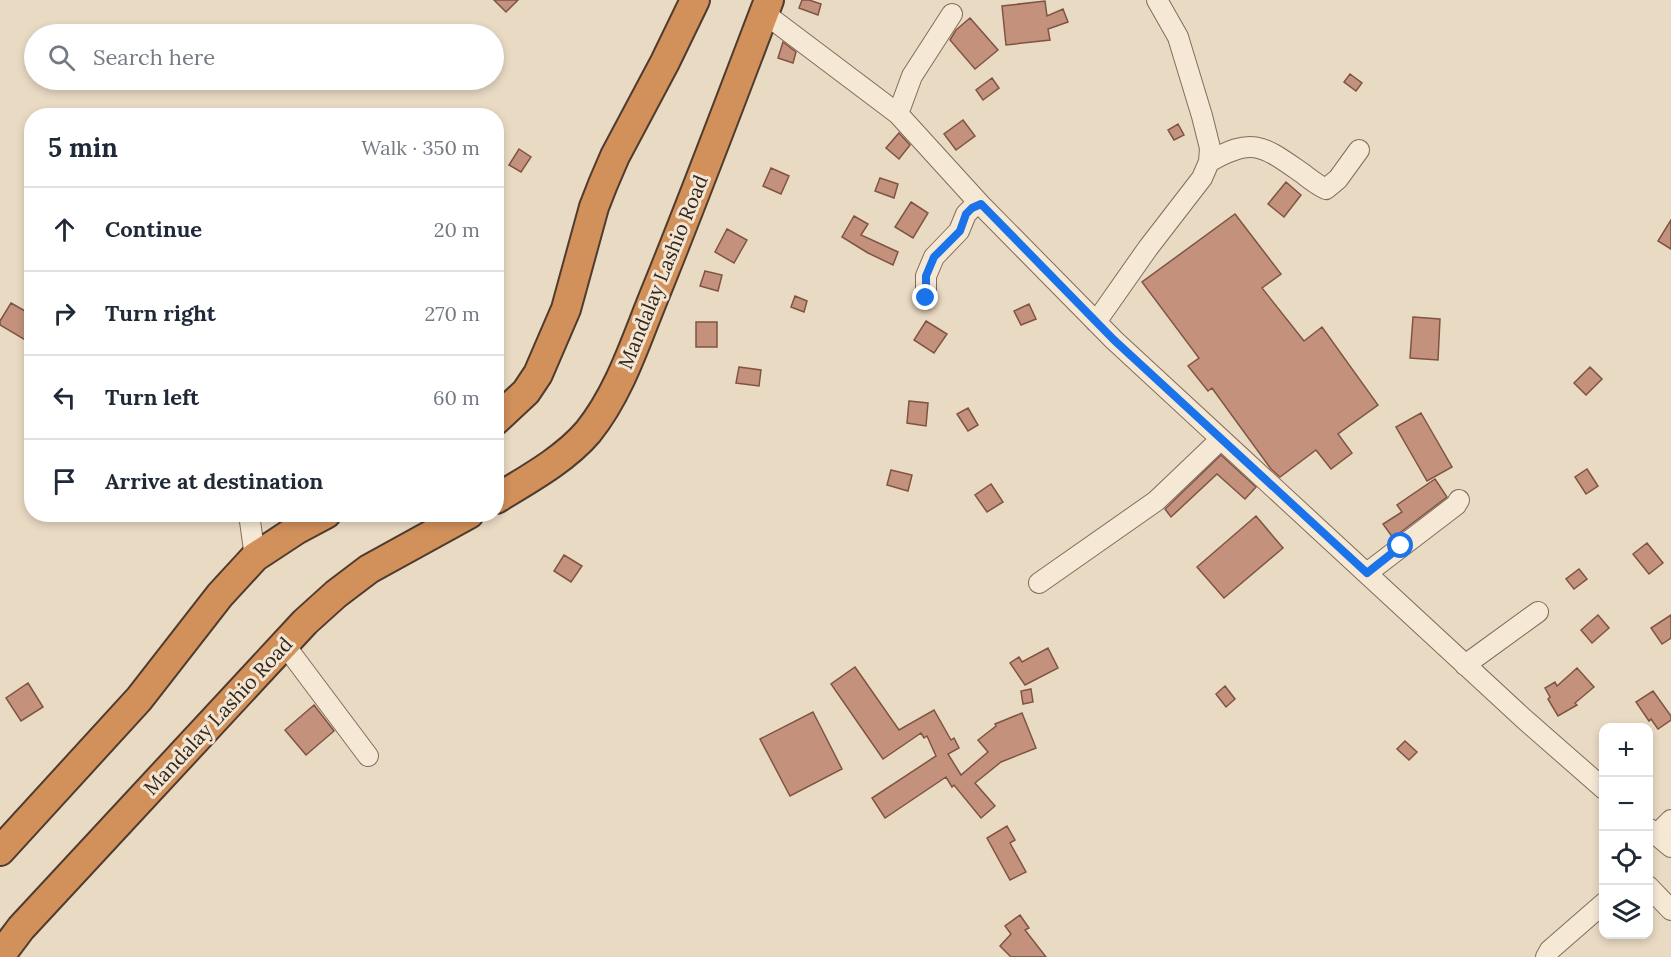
<!DOCTYPE html>
<meta charset="utf-8">
<style>
body{margin:0;font-family:Lora,serif;background:#f2f2f3;color:#1f2937}
.controls{position:absolute;right:18px;bottom:18px;display:grid;overflow:hidden;border-radius:12px;box-shadow:0 3px 9px #0003}
.controls button{width:54px;height:54px;display:grid;place-items:center;padding:0;border:0;border-bottom:2px solid #e0e1e3;background:#fff;color:#1f2937;font:30px sans-serif}
.stop{position:absolute;width:18px;height:18px;margin:-14px;border:4px solid #1a73e8;border-radius:50%;background:#fff}
.stop.end{background:#1a73e8;border-color:#fff;box-shadow:0 2px 6px #0008}
.list{margin:0;padding:0;list-style:none}
h2{display:flex;justify-content:space-between;align-items:center;height:78px;margin:0;padding:0 24px;font-size:26px}
h2 small{font-size:20px;font-weight:400;color:#747a83}
.list li{display:grid;grid-template-columns:39px 1fr auto;gap:18px;align-items:center;box-sizing:border-box;height:84px;padding:0 24px;border-top:2px solid #e0e1e3}
.list b{display:block;font-size:22px;white-space:nowrap}
.list em{font-size:20px;font-style:normal;color:#747a83}
.icon{flex:none;width:33px;height:33px;fill:none;stroke:currentColor;stroke-width:2;stroke-linecap:round;stroke-linejoin:round}
.map{position:relative;flex:none;width:1671px;height:957px;overflow:hidden}
.search{position:absolute;background:#fff;box-shadow:0 3px 9px #0003;left:24px;top:24px;width:480px;height:66px;display:flex;align-items:center;gap:15px;box-sizing:border-box;padding:0 21px;border-radius:33px;color:#747a83;font-size:22px}
.panel{position:absolute;background:#fff;box-shadow:0 3px 9px #0003;left:24px;top:108px;width:480px;height:414px;border-radius:24px}
.map>svg:first-child{display:block}
.building{fill:#c4927c;stroke:#7f5443;stroke-width:1.5}
.lines{fill:none;stroke-linecap:round;stroke-linejoin:round}
.minor-casing{stroke:#826c5b;stroke-width:22}
.highway-casing{stroke:#503b2f;stroke-width:32}
.minor{stroke:#f5e8d5;stroke-width:20}
.highway{stroke:#d2905b;stroke-width:28}
.route{stroke:#1a73e8;stroke-width:8}
.labels{text-anchor:middle;stroke-width:6;stroke-linejoin:round;paint-order:stroke}
.street-label{font-size:20px;fill:#33261e;stroke:#f2e5d2}
</style>
<div class="map">
<svg width="1671" height="957" viewBox="0 0 1671 957">
<rect width="100%" height="100%" fill="#e9dac3"/>
<path class="building" d="M 494,0 L 518,0 L 506,12 Z
M 802,0 L 809,0 L 821,4 L 818,15 L 799,8 Z
M 1045,1 L 1047,16 L 1063,9 L 1068,22 L 1048,29 L 1050,40 L 1006,45 L 1002,6 Z
M 970,18 L 998,50 L 975,69 L 950,40 L 956,30 Z
M 783,42 L 796,52 L 793,63 L 778,58 Z
M 1350,74 L 1362,83 L 1356,91 L 1344,82 Z
M 992,78 L 999,88 L 983,100 L 976,90 Z
M 963,120 L 975,136 L 956,150 L 944,134 Z
M 1178,124 L 1184,135 L 1174,140 L 1168,130 Z
M 899,133 L 910,145 L 899,159 L 886,148 Z
M 519,149 L 531,157 L 521,172 L 509,165 Z
M 771,168 L 789,176 L 781,194 L 763,186 Z
M 880,178 L 898,184 L 894,198 L 875,191 Z
M 1286,182 L 1301,195 L 1284,217 L 1268,204 Z
M 911,202 L 928,213 L 913,238 L 895,227 Z
M 1235,214 L 1281,274 L 1262,288 L 1304,341 L 1322,327 L 1378,405 L 1338,434 L 1352,453 L 1331,469 L 1316,450 L 1280,477 L 1271,469 L 1212,388 L 1208,391 L 1188,366 L 1199,358 L 1142,282 Z
M 854,216 L 868,224 L 861,235 L 898,252 L 893,265 L 868,253 L 842,237 Z
M 1671,220 L 1671,249 L 1658,241 Z
M 727,229 L 747,240 L 734,263 L 715,252 Z
M 705,271 L 722,275 L 718,291 L 700,286 Z
M 795,296 L 807,301 L 804,312 L 791,307 Z
M 11,303 L 32,315 L 32,344 L 0,325 L 0,321 Z
M 1029,304 L 1036,319 L 1021,325 L 1014,311 Z
M 1413,317 L 1440,319 L 1438,360 L 1410,358 Z
M 926,321 L 947,334 L 934,353 L 914,340 Z
M 696,322 L 717,322 L 717,347 L 696,347 Z
M 739,367 L 761,370 L 759,386 L 736,383 Z
M 1590,367 L 1602,379 L 1586,395 L 1574,383 Z
M 909,401 L 928,403 L 926,426 L 907,423 Z
M 968,408 L 978,425 L 968,431 L 957,414 Z
M 1421,413 L 1452,467 L 1427,481 L 1396,427 Z
M 1221,455 L 1256,487 L 1245,499 L 1217,474 L 1171,517 L 1165,509 Z
M 1587,469 L 1598,486 L 1586,494 L 1575,477 Z
M 891,470 L 912,475 L 908,491 L 887,485 Z
M 1435,479 L 1447,497 L 1393,538 L 1383,524 L 1402,512 L 1397,505 Z
M 991,484 L 1003,502 L 987,512 L 975,495 Z
M 1256,516 L 1283,548 L 1224,598 L 1197,567 Z
M 1647,543 L 1663,563 L 1649,574 L 1633,554 Z
M 564,555 L 582,566 L 571,582 L 554,571 Z
M 1579,569 L 1587,579 L 1574,589 L 1566,579 Z
M 1598,615 L 1609,628 L 1592,643 L 1581,630 Z
M 1671,615 L 1671,638 L 1662,644 L 1651,628 Z
M 1048,648 L 1058,668 L 1025,685 L 1010,663 L 1019,657 L 1022,662 Z
M 855,667 L 899,730 L 934,710 L 951,740 L 954,738 L 959,748 L 948,754 L 961,775 L 988,752 L 978,740 L 996,726 L 995,724 L 1022,713 L 1036,748 L 1001,762 L 975,783 L 995,806 L 981,818 L 954,785 L 952,787 L 946,777 L 885,818 L 872,798 L 936,756 L 927,736 L 924,738 L 921,733 L 883,759 L 831,684 Z
M 1577,668 L 1594,687 L 1575,703 L 1577,705 L 1558,716 L 1548,699 L 1550,697 L 1545,688 L 1555,682 L 1557,686 Z
M 28,683 L 43,707 L 21,721 L 6,698 Z
M 1225,686 L 1235,699 L 1226,707 L 1216,694 Z
M 1031,689 L 1033,702 L 1023,704 L 1021,691 Z
M 1653,691 L 1671,716 L 1671,720 L 1658,729 L 1651,719 L 1649,721 L 1636,702 Z
M 314,705 L 334,731 L 306,755 L 285,730 Z
M 813,712 L 842,769 L 790,796 L 760,739 Z
M 1405,741 L 1417,752 L 1409,760 L 1397,749 Z
M 1007,826 L 1015,840 L 1010,843 L 1026,872 L 1010,880 L 987,838 Z
M 1020,915 L 1029,928 L 1025,930 L 1046,957 L 1011,957 L 1000,946 L 1011,934 L 1005,926 Z"/>
<g class="lines">
<g class="minor-casing">
<path id="minor" d="M 764,13 L 898,114 L 980,204 L 1114,340 L 1523,718 L 1604,789
M 898,114 L 912,76 L 952,14
M 1209,162 C 1253,136 1263,146 1302,173 C 1310,179 1317,185 1326,189 L 1338,179 L 1359,150
M 926,299 L 926,276 L 934,257 L 959,231 L 966,214 L 972,208 L 980,204
M 1096,322 L 1148,248 L 1202,178 L 1209,162 L 1210,148 L 1202,116 L 1178,37 L 1157,0
M 249,514 L 255,557
M 1367,573 L 1456,505 L 1459,500
M 1039,583 L 1156,501 L 1221,439
M 284,644 L 368,756
M 1465,665 L 1538,612
M 1648,828 L 1671,847
M 1656,835 L 1671,820
M 1648,886 L 1671,910
M 1546,957 L 1550,950 L 1604,903"/>
</g>
<g class="highway-casing">
<path id="highway" d="M 496,420 L 526,392 L 538,374 L 566,309 L 594,207 L 603,184 L 615,156 L 665,62 L 695,0
M 496,499 C 527,480 564,460 588,432 C 621,391 637,337 657,289 C 696,193 732,97 769,0
M 0,851 L 139,699 L 220,595 L 255,557 L 296,530 L 326,514
M 0,956 L 21,928 L 305,622 L 336,594 L 369,569 L 469,514"/>
</g>
<use href="#minor" class="minor"/>
<use href="#highway" class="highway"/>
</g>
<g class="lines">
<path class="route" d="M 926,298 L 926,276 L 934,257 L 960,231 L 966,214 L 972,208 L 981,204 L 1114,340 L 1367,573 L 1401,546"/>
</g>
<g class="labels">
<g class="street-label">
<text transform="translate(663 272) rotate(-68)" y="7">Mandalay Lashio Road</text>
<text transform="translate(218 716) rotate(-47)" y="7">Mandalay Lashio Road</text>
</g>
</g>
</svg>
<div class="controls">
<button>+</button>
<button>−</button>
<button><svg class="icon" aria-label="locate" viewBox="0 0 24 24"><circle cx="12" cy="12" r="6"/><path d="M12 2v4M12 18v4M2 12h4M18 12h4"/></svg></button>
<button><svg class="icon" aria-label="layers" viewBox="0 0 24 24"><path d="M12 4l9 5-9 5-9-5zM3 14l9 5 9-5"/></svg></button>
</div>
<div class="stop" style="left:1401px;top:546px"></div>
<div class="stop end" style="left:926px;top:298px"></div>
<div class="search"><svg class="icon" aria-label="search" viewBox="0 0 24 24"><circle cx="10" cy="10" r="6"/><path d="M15 15l6 6"/></svg>Search here</div>
<section class="panel">
<h2>5 min<small>Walk · 350 m</small></h2>
<ul class="list">
<li><svg class="icon" aria-label="ahead" viewBox="0 0 24 24"><path d="M12 20V5M6 11l6-6 6 6"/></svg><div><b>Continue</b></div><em>20 m</em></li>
<li><svg class="icon" aria-label="right" viewBox="0 0 24 24"><path d="M7 20v-9h11M14 6l5 5-5 5"/></svg><div><b>Turn right</b></div><em>270 m</em></li>
<li><svg class="icon" aria-label="left" viewBox="0 0 24 24"><path d="M17 20v-9H6M10 6l-5 5 5 5"/></svg><div><b>Turn left</b></div><em>60 m</em></li>
<li><svg class="icon" aria-label="arrive" viewBox="0 0 24 24"><path d="M6 21V4h12l-3 4 3 4H6"/></svg><div><b>Arrive at destination</b></div></li>
</ul>
</section>
</div>
